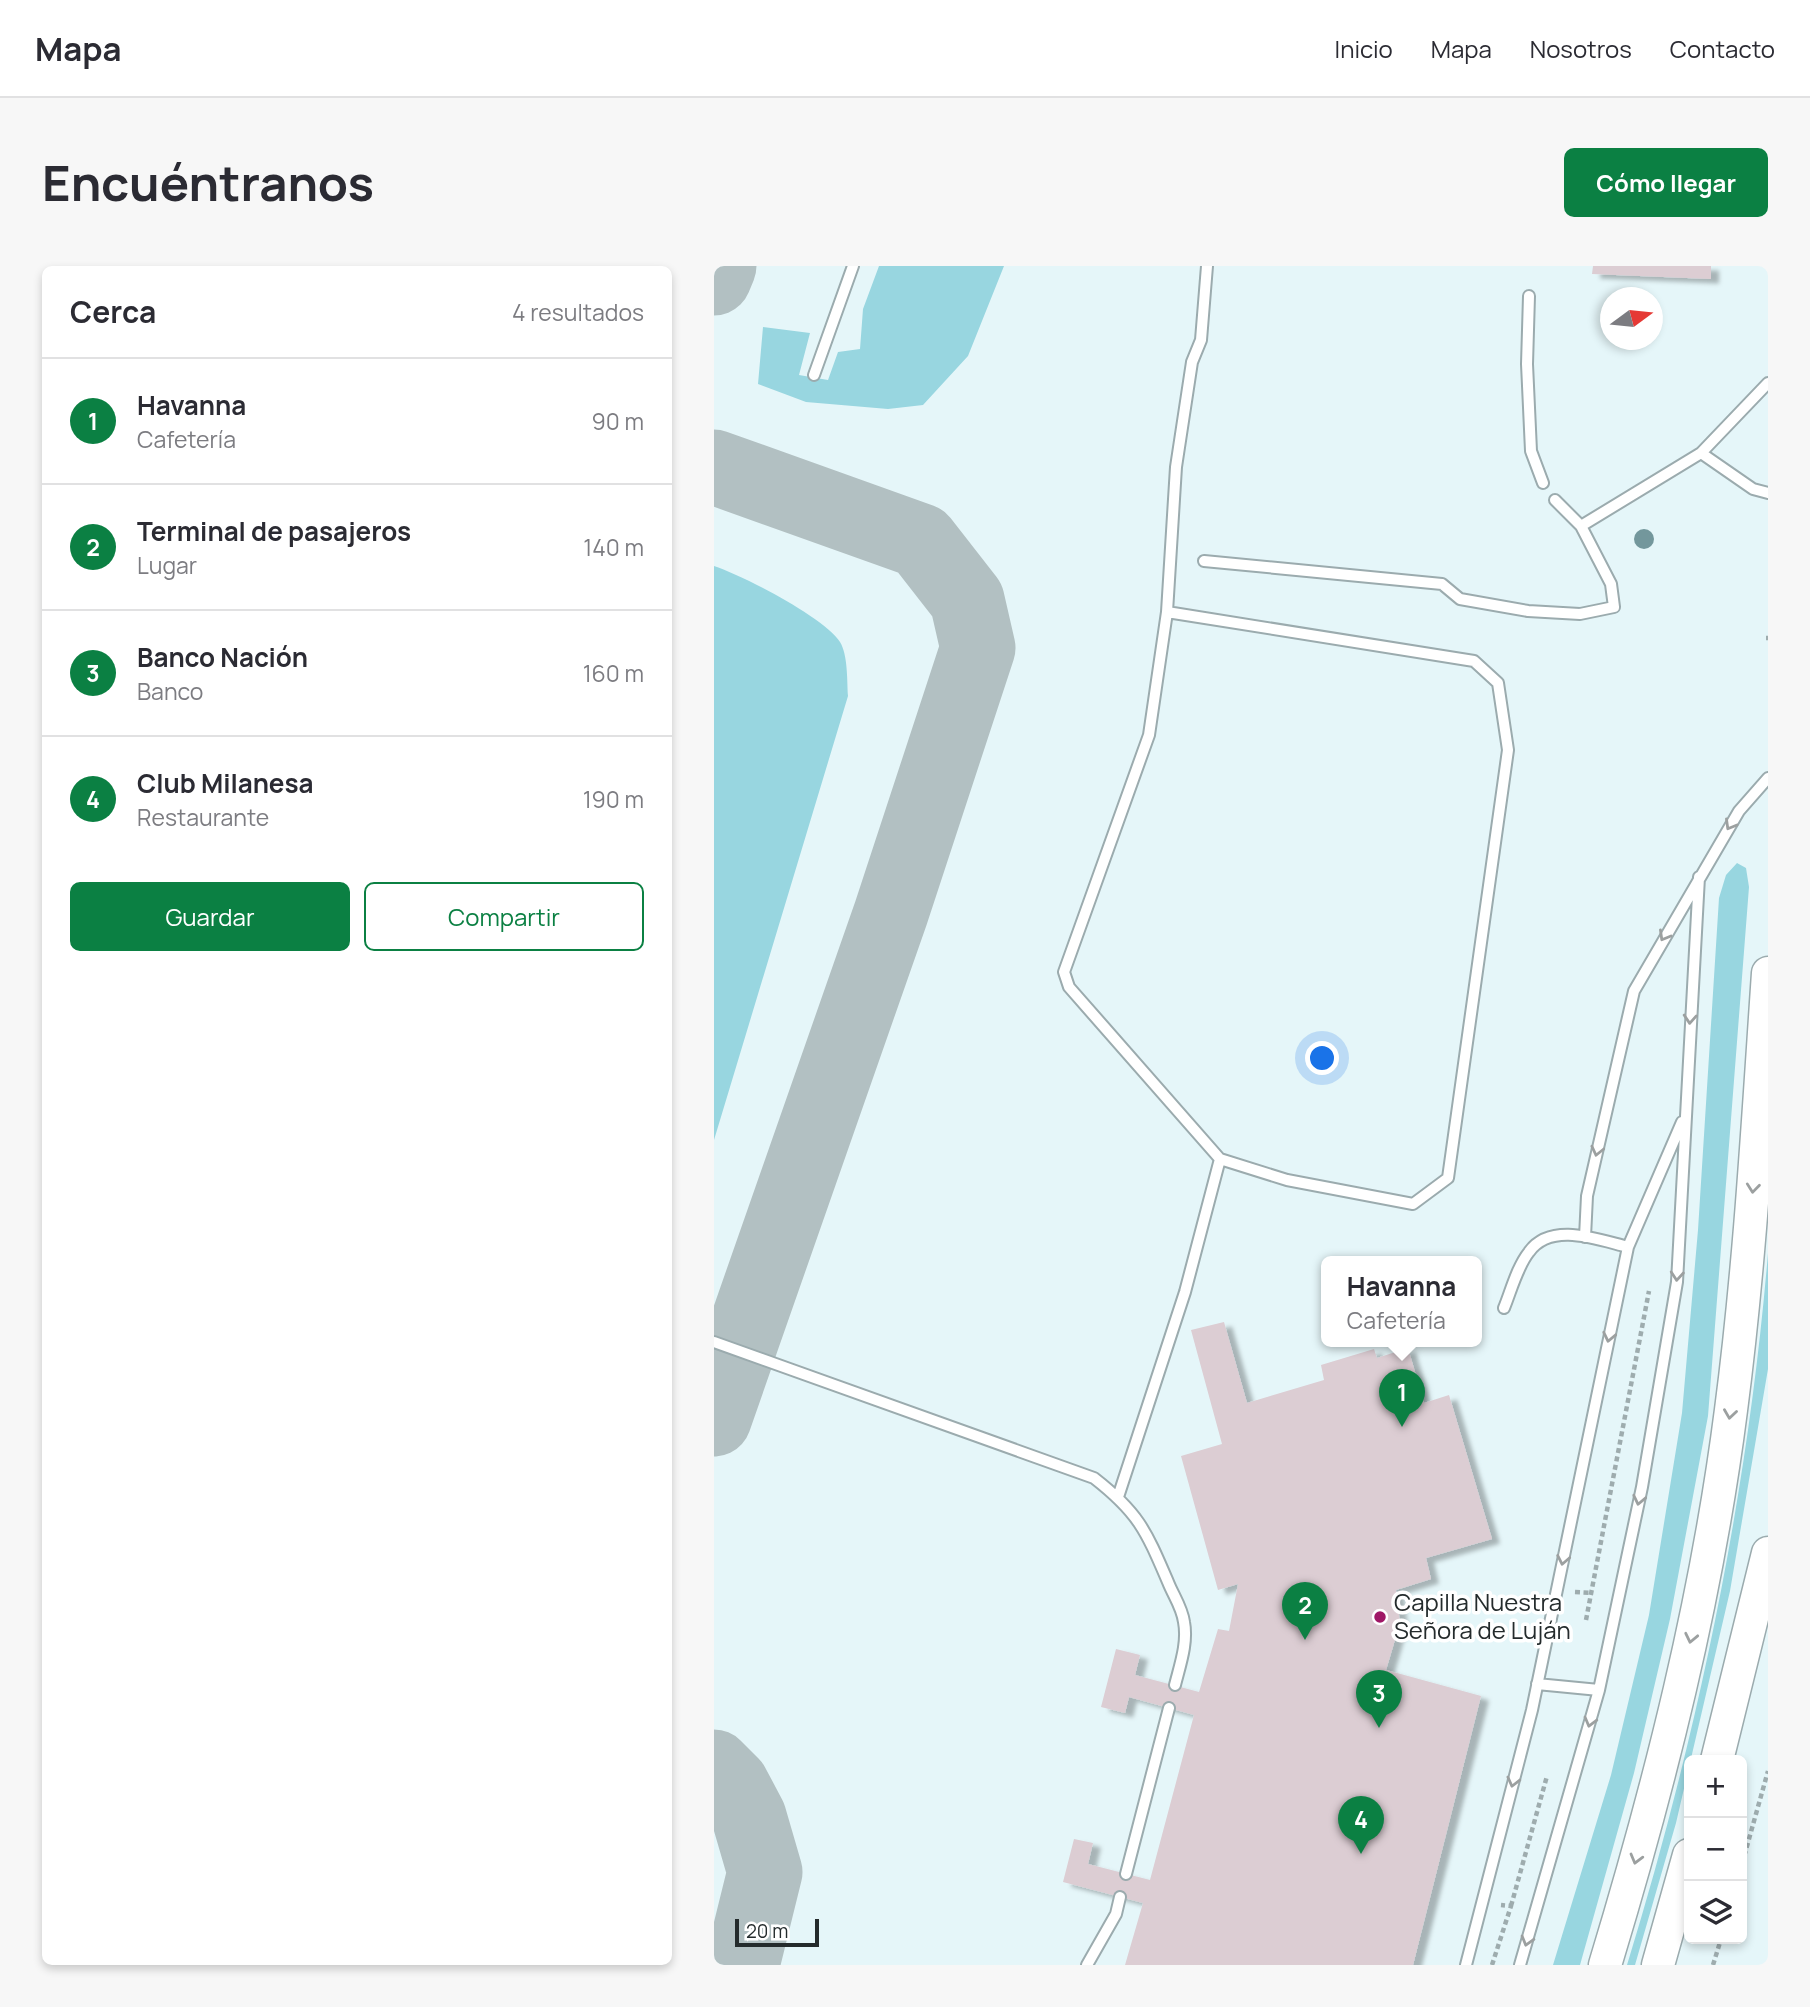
<!DOCTYPE html>
<html lang="es">
<meta charset="utf-8">
<style>
body{margin:0;font-family:Manrope,sans-serif;background:#f7f7f7;color:#2b2b33}
.controls{position:absolute;right:21px;bottom:21px;display:grid;overflow:hidden;border-radius:10px;box-shadow:0 4px 10px #0003}
.controls button{width:63px;height:63px;display:grid;place-items:center;padding:0;border:0;border-bottom:2px solid #e1e1e2;background:#fff;color:#2b2b33;font:35px sans-serif}
.compass{position:absolute;left:886px;top:21px;width:63px;height:63px;border-radius:50%;background:#fff;box-shadow:0 4px 10px #0003;rotate:75deg}
.scale{position:absolute;left:21px;bottom:18px;width:84px;box-sizing:border-box;padding-left:7px;border:4px solid #242b2c;border-top:0;font-size:19px;line-height:24px;white-space:nowrap;color:#242b2c;-webkit-text-stroke:5px #fff;paint-order:stroke}
.you{position:absolute;left:609px;top:793px;width:24px;height:24px;margin:-18px;border:5px solid #fff;border-radius:50%;background:#1a73e8;box-shadow:0 0 0 10px #1a73e833}
.badge{display:grid;place-items:center;width:46px;height:46px;border-radius:50%;background:#0b8043;color:#fff;font-size:23px;font-weight:700}
.pin{position:absolute;translate:-50% -58px;filter:drop-shadow(0 2px 4px #0008)}
.pin::after{content:'';position:absolute;top:37px;width:24px;height:21px;background:inherit;clip-path:polygon(0 0,100% 0,50% 100%)}
.popup{position:absolute;left:607px;top:990px;width:161px;height:91px;box-sizing:border-box;display:grid;place-content:center;border-radius:10px;background:#fff;filter:drop-shadow(0 2px 5px #0005);font-size:23px;white-space:nowrap;color:#7c7c81}
.popup b{font-size:26px;color:#2b2b33}
.popup::after{content:'';position:absolute;left:50%;top:100%;margin-left:-14px;border:14px solid transparent;border-top-color:#fff}
.list{margin:0;padding:0;list-style:none}
h2{display:flex;justify-content:space-between;align-items:center;height:91px;margin:0;padding:0 28px;font-size:30px}
h2 small{font-size:23px;font-weight:400;color:#7c7c81}
.list li{display:grid;grid-template-columns:46px 1fr auto;gap:21px;align-items:center;box-sizing:border-box;height:126px;padding:0 28px;border-top:2px solid #e1e1e2}
.list b{display:block;font-size:26px;white-space:nowrap}
.list p{margin:0;font-size:23px;white-space:nowrap;color:#7c7c81}
.list em{font-size:23px;font-style:normal;color:#7c7c81}
.actions{display:flex;gap:14px;padding:21px 28px}
.actions a{flex:1;padding:16px 0;border:2px solid #0b8043;border-radius:10px;text-align:center;font-size:24px;color:#0b8043}
.actions .main{background:#0b8043;color:#fff}
.icon{flex:none;width:38px;height:38px;fill:none;stroke:currentColor;stroke-width:2;stroke-linecap:round;stroke-linejoin:round}
.map{position:relative;flex:none;width:1054px;height:1699px;overflow:hidden;border-radius:10px}
header{display:flex;align-items:center;gap:42px;box-sizing:border-box;height:98px;padding:0 35px;background:#fff;border-bottom:2px solid #e1e1e2}
header strong{font-size:33px}
nav{display:flex;gap:38px;margin-inline-start:auto;font-size:24px}
.intro{display:flex;align-items:center;justify-content:space-between;box-sizing:border-box;height:168px;padding:0 42px}
h1{margin:0;font-size:49px}
.button{padding:18px 32px;border-radius:10px;background:#0b8043;color:#fff;font-size:24px;font-weight:700}
main{display:flex;gap:42px;padding:0 42px}
aside{flex:1;background:#fff;border-radius:10px;box-shadow:0 4px 10px #0003}
.map>svg:first-child{display:block}
.green{fill:#98d6e0}
.lines{fill:none;stroke-linecap:round;stroke-linejoin:round}
.taxiway{stroke:#b2c0c2;stroke-width:75}
.building{fill:#dccdd3;filter:url(#shadow)}
.lane-casing{stroke:#9babae;stroke-width:14}
.secondary-casing{stroke:#9babae;stroke-width:35}
.path{stroke:#9eacae;stroke-width:4.5;stroke-dasharray:5 3.5;stroke-linecap:butt}
.lane{stroke:#fff;stroke-width:10}
.secondary{stroke:#fff;stroke-width:32}
.tree{fill:#73979c}
.oneway{stroke:#9ca0a0}
.poi-dot{fill:#9f1766;stroke:#fff;stroke-width:2.5}
.labels{text-anchor:middle;stroke-width:7;stroke-linejoin:round;paint-order:stroke}
.poi-label{font-size:24px;fill:#242b2c;stroke:#fff;text-anchor:start}
</style>
<header>
<strong>Mapa</strong>
<nav><a>Inicio</a><a>Mapa</a><a>Nosotros</a><a>Contacto</a></nav>
</header>
<div class="intro"><h1>Encuéntranos</h1><a class="button">Cómo llegar</a></div>
<main>
<aside>
<h2>Cerca<small>4 resultados</small></h2>
<ul class="list">
<li><span class="badge">1</span><div><b>Havanna</b><p>Cafetería</p></div><em>90 m</em></li>
<li><span class="badge">2</span><div><b>Terminal de pasajeros</b><p>Lugar</p></div><em>140 m</em></li>
<li><span class="badge">3</span><div><b>Banco Nación</b><p>Banco</p></div><em>160 m</em></li>
<li><span class="badge">4</span><div><b>Club Milanesa</b><p>Restaurante</p></div><em>190 m</em></li>
</ul>
<div class="actions"><a class="main">Guardar</a><a>Compartir</a></div>
</aside>
<div class="map">
<svg width="1054" height="1699" viewBox="0 0 1054 1699">
<defs>
<filter id="shadow"><feDropShadow dx="8" dy="4.5" stdDeviation="2" flood-color="#0004"/></filter>
</defs>
<rect width="100%" height="100%" fill="#e5f6f9"/>
<path class="green" d="M 165,0 L 290,0 L 254,90 L 209,139 L 174,143 L 92,136 L 44,118 L 49,61 L 96,67 L 85,109 L 114,114 L 124,86 L 146,83 L 149,43 Z
M 0,300 C 28,309 111,352 126,376 C 134,389 133,415 134,430 L 0,874 Z
M 1023,597 L 1032,602 L 1035,621 L 994,1150 L 956,1353 L 920,1507 L 866,1699 L 839,1699 L 897,1509 L 935,1349 L 968,1147 L 984,964 L 1005,632 L 1012,609 Z
M 1054,987 L 1054,1103 L 1016,1325 L 962,1557 L 921,1699 L 913,1699 C 984,1468 1034,1228 1054,987 Z"/>
<g class="lines">
<path class="taxiway" d="M 0,12 L 5,0
M 0,201 L 207,275 L 253,334 L 264,382 L 177,647 L 0,1153
M 0,1501 L 18,1519 L 35,1551 L 51,1606 L 28,1699"/>
</g>
<path class="building" d="M 879,0 L 997,0 L 997,13 L 878,8 Z
M 510,1056 L 533,1137 L 610,1114 L 607,1099 L 660,1083 L 663,1092 L 694,1082 L 710,1137 L 735,1129 L 778,1273 L 712,1292 L 717,1313 L 682,1324 L 686,1357 L 672,1404 L 767,1430 L 699,1699 L 411,1699 L 429,1637 L 349,1616 L 360,1573 L 379,1577 L 374,1598 L 436,1614 L 480,1449 L 415,1431 L 411,1447 L 387,1441 L 402,1383 L 426,1389 L 421,1409 L 485,1426 L 504,1363 L 515,1365 L 524,1318 L 504,1324 L 467,1190 L 508,1178 L 477,1064 Z"/>
<g class="lines">
<g class="lane-casing">
<path id="lane" d="M 815,30 L 813,98 L 817,185 L 829,217
M 100,109 L 139,0
M 1054,117 L 987,187 L 1039,223 L 1054,227
M 841,234 L 867,260
M 490,295 L 728,318 L 746,333 L 814,345 L 866,348 L 900,341 L 897,318 L 867,260 L 987,187
M 453,346 L 760,395 L 784,417 L 794,484 L 734,912 L 699,938 L 573,914 L 506,893 L 355,721 L 350,706 L 435,469 L 453,346 L 462,201 L 478,96 L 487,74 L 493,0
M 871,971 L 873,930 L 920,725 L 1025,545 L 1054,512
M 790,1042 C 797,1025 803,1001 815,986 C 837,955 885,974 914,981
M 0,1076 L 380,1212 C 425,1247 432,1265 454,1316 C 459,1329 468,1341 470,1356 C 474,1377 466,1399 461,1419
M 404,1231 L 471,1026 L 506,893
M 823,1418 L 885,1424
M 412,1608 L 455,1442
M 373,1699 L 402,1648 L 406,1631
M 752,1699 L 818,1444 L 914,981 L 968,856
M 806,1699 L 885,1424 L 928,1221 L 963,1016 L 985,611"/>
</g>
<g class="secondary-casing">
<path id="secondary" d="M 1003,1494 L 1054,1287
M 891,1699 C 946,1518 993,1332 1017,1144 C 1036,999 1044,853 1054,707
M 944,1699 L 975,1589"/>
</g>
<path class="path" d="M 1052,372 L 1054,372
M 861,1326 L 879,1327
M 872,1354 L 935,1025
M 1028,1598 L 1054,1505
M 797,1640 L 833,1510
M 778,1699 L 797,1640 L 787,1639
M 999,1699 L 1007,1673"/>
<use href="#lane" class="lane"/>
<use href="#secondary" class="secondary"/>
</g>
<circle class="tree" cx="930" cy="273" r="10"/>
<defs><path id="oneway-chevron" d="M-2-3.5L2.5 0L-2 3.5" fill="none" stroke-width="1.6" stroke-linecap="round" stroke-linejoin="round" transform="scale(1.75)"/></defs>
<g class="oneway">
<use href="#oneway-chevron" transform="translate(1016 559) rotate(120)"/>
<use href="#oneway-chevron" transform="translate(950 670) rotate(120)"/>
<use href="#oneway-chevron" transform="translate(976 753) rotate(94)"/>
<use href="#oneway-chevron" transform="translate(883 885) rotate(103)"/>
<use href="#oneway-chevron" transform="translate(1039 922) rotate(96)"/>
<use href="#oneway-chevron" transform="translate(963 1010) rotate(95)"/>
<use href="#oneway-chevron" transform="translate(895 1071) rotate(102)"/>
<use href="#oneway-chevron" transform="translate(1016 1148) rotate(98)"/>
<use href="#oneway-chevron" transform="translate(925 1234) rotate(102)"/>
<use href="#oneway-chevron" transform="translate(849 1294) rotate(101)"/>
<use href="#oneway-chevron" transform="translate(977 1372) rotate(102)"/>
<use href="#oneway-chevron" transform="translate(876 1456) rotate(105)"/>
<use href="#oneway-chevron" transform="translate(799 1516) rotate(104)"/>
<use href="#oneway-chevron" transform="translate(922 1593) rotate(105)"/>
<use href="#oneway-chevron" transform="translate(813 1675) rotate(106)"/>
</g>
<circle class="poi-dot" cx="666" cy="1351" r="7"/>
<g class="labels">
<g class="poi-label">
<text x="680" y="1345">Capilla Nuestra<tspan x="680" dy="28">Señora de Luján</tspan></text>
</g>
</g>
</svg>
<div class="controls">
<button>+</button>
<button>−</button>
<button><svg class="icon" aria-label="layers" viewBox="0 0 24 24"><path d="M12 4l9 5-9 5-9-5zM3 14l9 5 9-5"/></svg></button>
</div>
<svg class="compass" viewBox="-18 -18 36 36"><path d="M0-13l5 13h-10z" fill="#e53935"/><path d="M0 13l5-13h-10z" fill="#7c7c81"/></svg>
<div class="scale">20 m</div>
<div class="you"></div>
<div class="pin badge" style="left:688px;top:1161px">1</div>
<div class="popup"><b>Havanna</b>Cafetería</div>
<div class="pin badge" style="left:591px;top:1374px">2</div>
<div class="pin badge" style="left:665px;top:1462px">3</div>
<div class="pin badge" style="left:647px;top:1588px">4</div>
</div>
</main>
